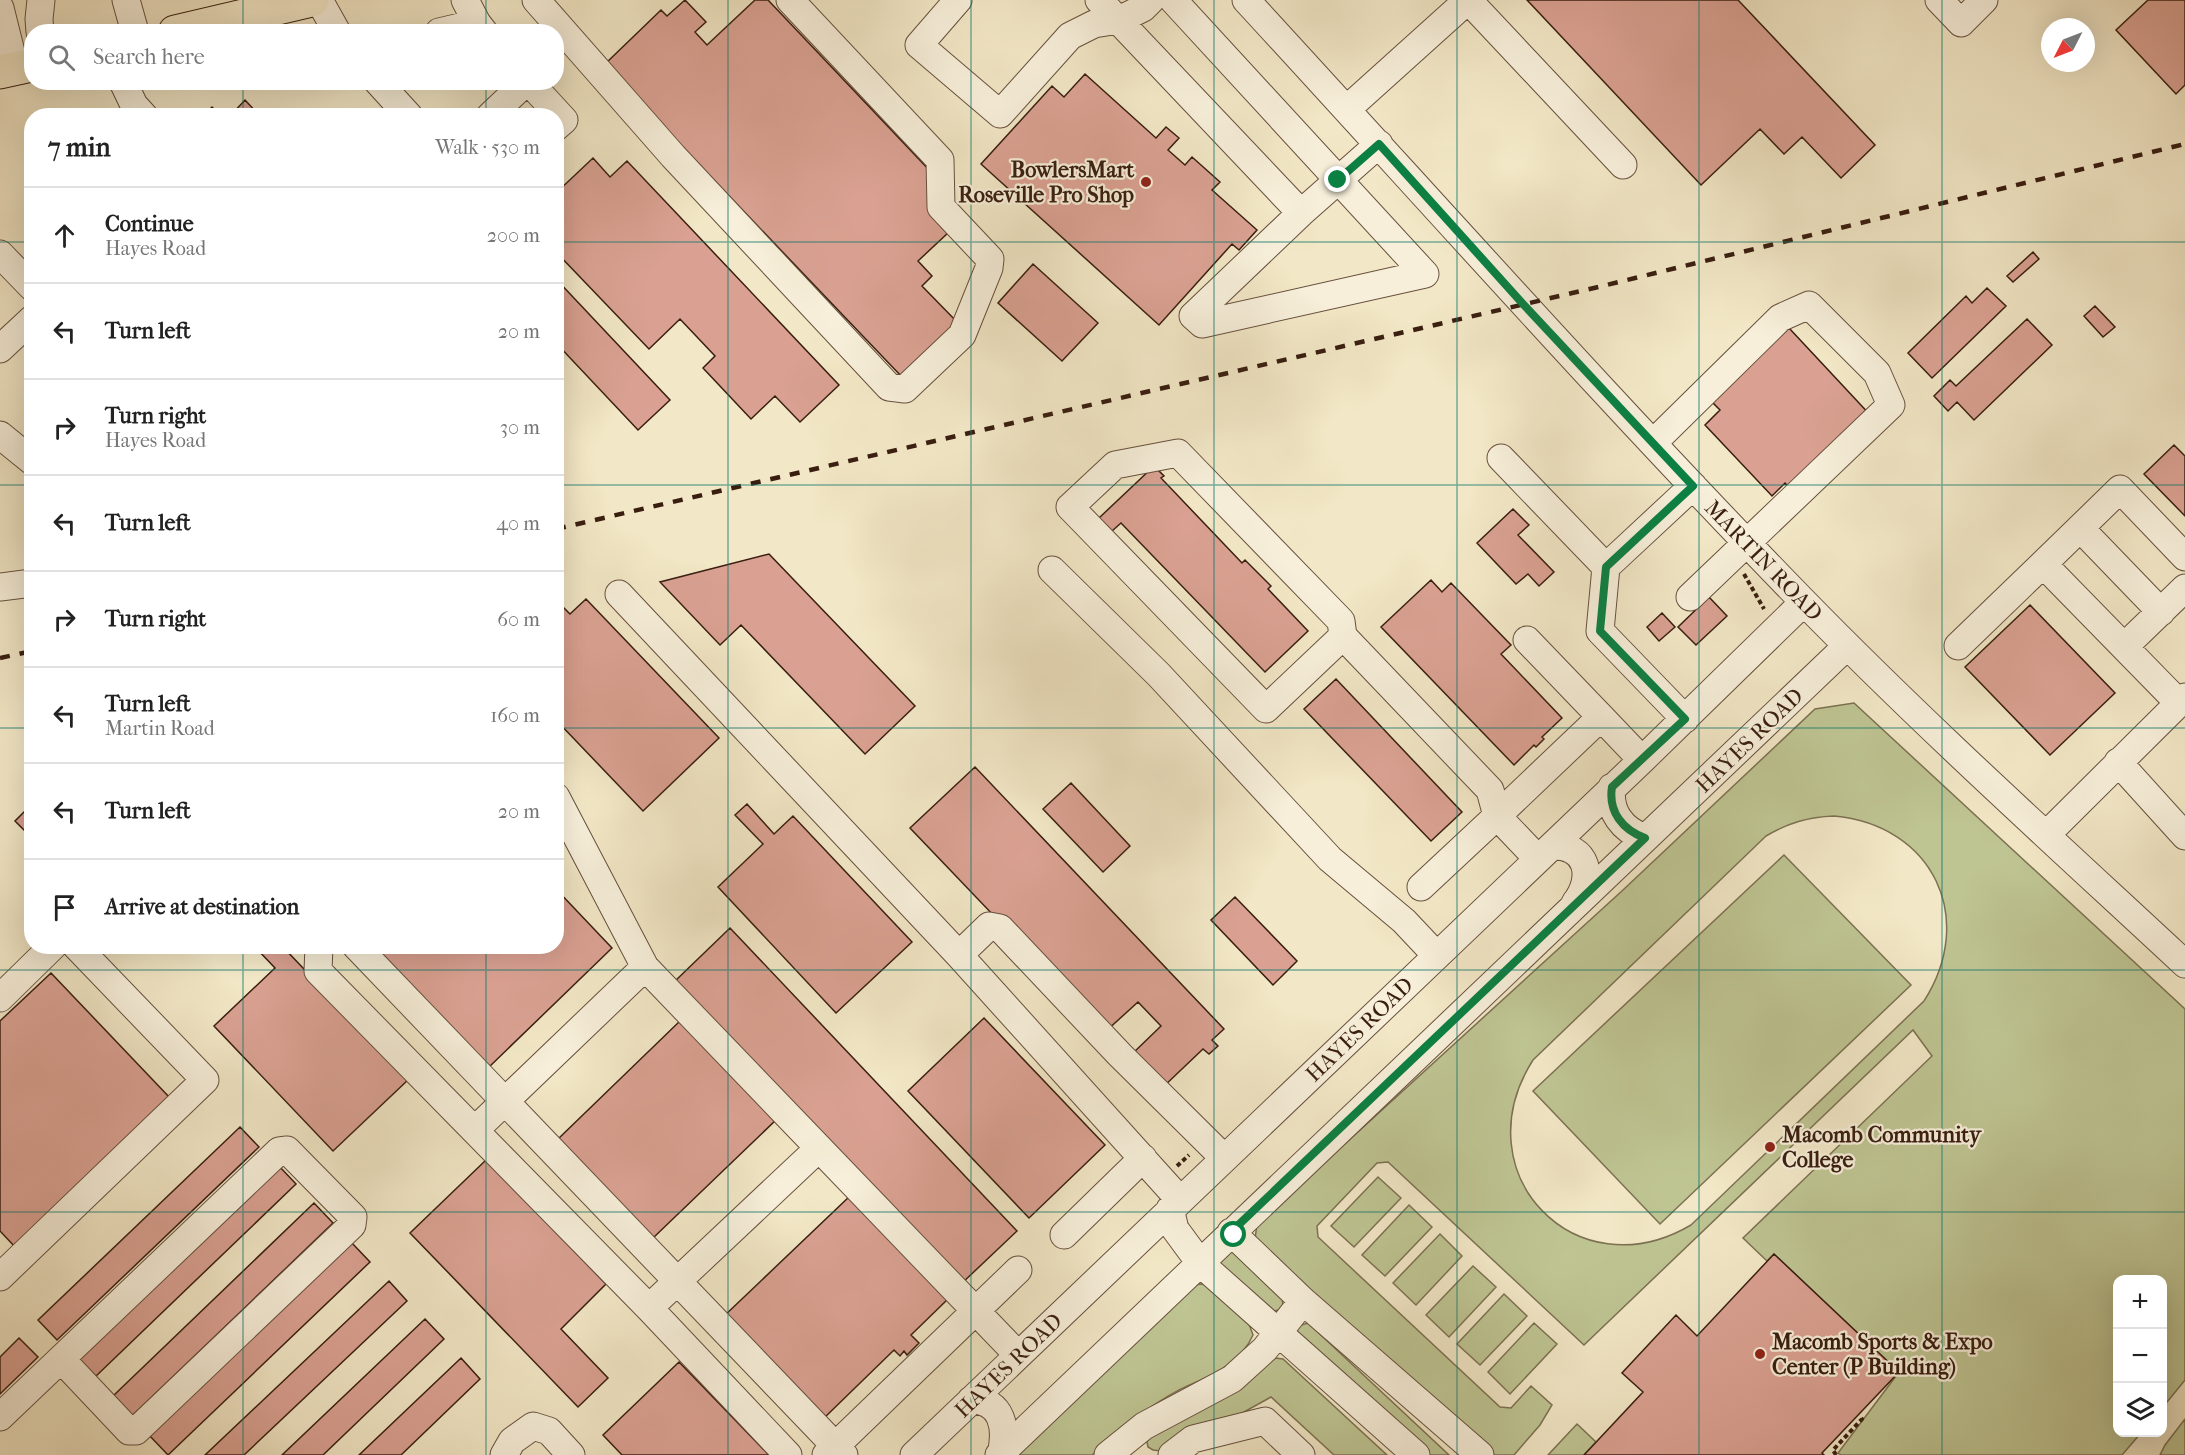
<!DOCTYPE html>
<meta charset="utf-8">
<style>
body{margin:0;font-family:"IM FELL French Canon",serif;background:#f2f2f2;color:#222}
.controls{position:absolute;right:18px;bottom:18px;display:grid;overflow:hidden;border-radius:12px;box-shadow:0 6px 24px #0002}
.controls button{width:54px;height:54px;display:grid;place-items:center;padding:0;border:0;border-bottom:2px solid #e0e0e0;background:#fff;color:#222;font:30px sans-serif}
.compass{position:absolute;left:2041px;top:18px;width:54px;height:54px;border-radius:50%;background:#fff;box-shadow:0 6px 24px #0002;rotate:228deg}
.stop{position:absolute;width:18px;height:18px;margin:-14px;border:4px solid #0b8043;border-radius:50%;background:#fff}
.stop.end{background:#0b8043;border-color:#fff;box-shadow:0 2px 6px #0008}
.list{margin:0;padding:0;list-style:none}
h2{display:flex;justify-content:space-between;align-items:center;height:78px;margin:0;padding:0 24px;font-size:26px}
h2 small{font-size:20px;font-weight:400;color:#767676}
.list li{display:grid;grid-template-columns:39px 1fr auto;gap:18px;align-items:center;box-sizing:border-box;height:96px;padding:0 24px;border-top:2px solid #e0e0e0}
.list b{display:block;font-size:22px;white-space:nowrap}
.list p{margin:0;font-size:20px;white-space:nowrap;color:#767676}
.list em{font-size:20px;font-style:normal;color:#767676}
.icon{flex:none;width:33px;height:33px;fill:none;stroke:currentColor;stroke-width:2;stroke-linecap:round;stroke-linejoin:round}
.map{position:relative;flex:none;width:2185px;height:1455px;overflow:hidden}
.search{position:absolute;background:#fff;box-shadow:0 6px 24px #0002;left:24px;top:24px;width:540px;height:66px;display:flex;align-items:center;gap:15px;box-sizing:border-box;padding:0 21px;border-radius:24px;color:#767676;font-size:22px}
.panel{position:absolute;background:#fff;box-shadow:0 6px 24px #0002;left:24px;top:108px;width:540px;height:846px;border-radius:24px}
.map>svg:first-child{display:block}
.green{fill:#bec492;stroke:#7c7151;stroke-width:1.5;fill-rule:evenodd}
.building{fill:#daa192;stroke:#391e10;stroke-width:1.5}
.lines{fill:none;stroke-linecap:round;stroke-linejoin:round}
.minor-casing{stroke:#67503e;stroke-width:29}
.major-casing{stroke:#391e10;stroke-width:35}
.path{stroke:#391e10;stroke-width:4;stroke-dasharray:4.5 3;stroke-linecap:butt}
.minor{stroke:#f7efda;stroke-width:27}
.major{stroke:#f2e7c6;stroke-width:33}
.rail{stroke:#391e10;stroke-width:4.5;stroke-dasharray:10 10;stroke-linecap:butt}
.route{stroke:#0b8043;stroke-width:8}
.grid{fill:none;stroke:#0f766e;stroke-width:1.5;stroke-opacity:0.55}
.poi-dot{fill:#8f2418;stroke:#f7efda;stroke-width:2}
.labels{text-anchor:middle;stroke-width:4.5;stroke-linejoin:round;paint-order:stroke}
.poi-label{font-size:22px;font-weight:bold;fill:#391e10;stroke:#f7efda;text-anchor:start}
.street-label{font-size:22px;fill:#391e10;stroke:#f7efda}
</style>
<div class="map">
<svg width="2185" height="1455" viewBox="0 0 2185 1455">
<rect width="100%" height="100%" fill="#f2e7c6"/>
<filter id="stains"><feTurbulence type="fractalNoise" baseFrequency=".00333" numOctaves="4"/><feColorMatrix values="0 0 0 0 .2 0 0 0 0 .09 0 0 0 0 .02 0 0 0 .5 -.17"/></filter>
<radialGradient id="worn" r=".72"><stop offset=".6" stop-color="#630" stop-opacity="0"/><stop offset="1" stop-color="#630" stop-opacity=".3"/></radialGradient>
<path class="green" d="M 1854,703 L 2185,1009 L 2185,1380 L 2163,1407 L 2162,1280 L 2118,1280 L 2118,1432 L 2141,1433 L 2122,1455 L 1841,1455 L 1838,1453 L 1899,1372 L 1774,1254 L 1767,1261 L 1743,1238 L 1932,1056 L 1913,1030 L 1584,1345 L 1388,1162 L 1377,1163 L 1317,1226 L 1318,1237 L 1500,1407 L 1511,1408 L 1531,1386 L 1552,1405 L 1540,1425 L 1514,1455 L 1487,1455 L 1255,1239 L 1257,1224 L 1623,890 L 1815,709 ZM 1834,816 C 1933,825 1977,918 1924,1001 L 1691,1225 C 1576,1293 1461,1173 1533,1060 L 1766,836 C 1788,823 1808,817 1834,816 Z
M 1784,855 L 1911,985 L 1660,1224 L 1533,1091 Z
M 1378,1177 L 1401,1198 L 1354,1247 L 1331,1226 Z
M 1409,1205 L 1432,1227 L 1385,1276 L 1362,1255 Z
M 1440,1234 L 1462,1256 L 1416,1305 L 1393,1283 Z
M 1231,1249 L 1282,1296 L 1283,1307 L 1279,1310 L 1269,1312 L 1218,1261 Z
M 1473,1266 L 1496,1287 L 1449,1337 L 1426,1315 Z
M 1200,1284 L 1207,1285 L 1249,1324 L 1253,1335 C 1240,1365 1209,1376 1181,1389 C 1166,1397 1149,1408 1134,1419 C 1120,1430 1106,1443 1092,1455 L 1015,1455 L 1191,1286 Z
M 1504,1294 L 1527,1316 L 1480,1365 L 1457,1344 Z
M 1308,1323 L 1449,1455 L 1420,1455 L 1296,1337 L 1298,1326 Z
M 1534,1323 L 1557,1344 L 1510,1394 L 1488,1372 Z
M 1275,1358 L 1283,1359 L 1387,1455 L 1334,1455 L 1271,1397 L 1226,1422 L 1162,1451 L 1153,1450 L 1148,1447 L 1147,1442 L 1150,1435 Z
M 2185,1419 L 2185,1455 L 2160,1455 L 2165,1445 Z
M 1577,1424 L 1596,1442 L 1584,1455 L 1548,1455 Z"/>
<path class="building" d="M 685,0 L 706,22 L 695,32 L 707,45 L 755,0 L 768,0 L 932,173 L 950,231 L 918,261 L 932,276 L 922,286 L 958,323 L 902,377 L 604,65 L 661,10 L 667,16 Z
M 1527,0 L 1738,0 L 1875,145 L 1841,178 L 1802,137 L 1784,154 L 1760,129 L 1701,185 Z
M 2148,0 L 2185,0 L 2185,85 L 2176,94 L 2116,30 Z
M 1085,74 L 1156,138 L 1166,127 L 1179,138 L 1168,150 L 1185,165 L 1192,157 L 1220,182 L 1212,190 L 1257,230 L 1239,250 L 1232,244 L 1159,325 L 981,164 L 1052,86 L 1064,97 Z
M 245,100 L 260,116 L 230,116 Z
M 212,107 L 220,116 L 203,116 Z
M 593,158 L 610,177 L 627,161 L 839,385 L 800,422 L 775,396 L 751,419 L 703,368 L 715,356 L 680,319 L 649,349 L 556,252 L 556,193 Z
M 2033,252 L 2039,259 L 2013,282 L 2007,276 Z
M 1033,264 L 1098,323 L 1062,361 L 998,303 Z
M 556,279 L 670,400 L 638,430 L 556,343 Z
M 1987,288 L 2006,306 L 1932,378 L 1908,353 L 1966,296 L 1972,303 Z
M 2095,306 L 2115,327 L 2103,337 L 2084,316 Z
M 2027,319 L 2052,345 L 1974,420 L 1957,402 L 1948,411 L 1934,396 L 1950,380 L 1956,386 Z
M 1789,328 L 1873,418 L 1794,493 L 1785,483 L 1772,496 L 1705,425 L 1720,410 L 1711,401 Z
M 2174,445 L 2185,456 L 2185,516 L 2144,474 Z
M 1154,466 L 1164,476 L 1161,478 L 1242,563 L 1245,560 L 1271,586 L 1268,589 L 1308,631 L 1265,672 L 1121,523 L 1112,531 L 1099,518 Z
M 1513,509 L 1529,525 L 1518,535 L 1554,572 L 1539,586 L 1528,574 L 1516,584 L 1477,543 Z
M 769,554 L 915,706 L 865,754 L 741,625 L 720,645 L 660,582 Z
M 1431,580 L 1442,592 L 1451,583 L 1511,645 L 1501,654 L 1562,718 L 1542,737 L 1544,739 L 1536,747 L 1534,745 L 1514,765 L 1381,627 Z
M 1709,597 L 1727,616 L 1696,645 L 1678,627 Z
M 586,599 L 719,738 L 643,811 L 556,720 L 556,606 L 561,605 L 570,614 Z
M 2030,605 L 2115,693 L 2050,755 L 1965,667 Z
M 1662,613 L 1675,627 L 1659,641 L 1647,627 Z
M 1336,679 L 1462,812 L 1431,841 L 1304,709 Z
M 975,767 L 1224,1029 L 1212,1040 L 1218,1046 L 1209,1054 L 1203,1049 L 1161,1089 L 1130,1056 L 1161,1026 L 1138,1002 L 1105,1032 L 910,828 Z
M 1071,783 L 1130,846 L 1103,872 L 1043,809 Z
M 32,804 L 32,838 L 15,821 Z
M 747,804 L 774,834 L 793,816 L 912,942 L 836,1013 L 718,887 L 763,844 L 735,815 Z
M 556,889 L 612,948 L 488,1068 L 370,946 L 556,946 Z
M 1235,897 L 1297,961 L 1273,985 L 1211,920 Z
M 730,928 L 1017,1231 L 960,1285 L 673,983 Z
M 254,946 L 282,946 L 409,1079 L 333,1151 L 214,1026 L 275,968 Z
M 51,973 L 171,1099 L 15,1247 L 0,1231 L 0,1021 Z
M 984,1018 L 1105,1145 L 1029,1218 L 908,1091 Z
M 681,1020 L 777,1119 L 652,1239 L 557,1140 Z
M 240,1127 L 259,1147 L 57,1340 L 38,1320 Z
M 486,1160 L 606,1284 L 561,1329 L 608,1378 L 578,1407 L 410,1233 Z
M 278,1165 L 296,1184 L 94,1378 L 75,1359 Z
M 851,1195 L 949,1298 L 911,1335 L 919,1343 L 907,1355 L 904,1351 L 900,1356 L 894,1350 L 821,1421 L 722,1318 Z
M 314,1203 L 333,1223 L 131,1417 L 112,1397 Z
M 351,1242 L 370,1262 L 168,1455 L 149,1435 Z
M 1774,1254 L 1899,1372 L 1822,1453 L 1824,1455 L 1584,1455 L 1643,1392 L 1622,1373 L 1676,1315 L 1697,1336 Z
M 389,1281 L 407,1301 L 244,1455 L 205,1455 Z
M 425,1319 L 444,1339 L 323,1455 L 282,1455 Z
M 19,1338 L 38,1357 L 0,1394 L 0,1357 Z
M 461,1358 L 480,1379 L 401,1455 L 359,1455 Z
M 679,1362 L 769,1455 L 622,1455 L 603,1435 Z"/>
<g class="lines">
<g class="minor-casing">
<path id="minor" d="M 126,0 L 135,32
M 319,0 L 337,32
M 465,0 L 477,23 L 484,32
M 536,0 L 673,156 L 889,387 L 905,389 L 962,335 L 989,268 L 990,259 L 941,207 L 940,160 L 790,0
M 958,0 L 919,45 L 1000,114 L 1070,36 L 1094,24 L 1119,20 L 1143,8 L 1151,0
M 1099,0 L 1301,213 L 1379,144
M 1173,0 L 1425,274 L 1202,324 L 1193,316 L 1301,213
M 1246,0 C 1431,201 1612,405 1802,600 C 1925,726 2056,844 2185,964
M 1468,0 L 1623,165
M 1939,0 L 1961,23 L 1984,0
M 0,8 L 15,68
M 40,32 L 39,19 L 41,0
M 439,32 L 477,23
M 123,82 L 134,105 L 144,116
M 378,82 L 409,116
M 529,82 L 564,120 L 556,127
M 1347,109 L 1468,0
M 490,116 L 526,82
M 0,254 L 32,287
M 0,349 L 32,319
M 0,435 L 32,461
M 1653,443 L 1780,318 L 1809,305 L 1877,373 L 1891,405 L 1690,597
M 1501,458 L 1606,567
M 2080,528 L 2161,612
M 2043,564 L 2120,489 L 2185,557
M 1052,570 L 1159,675 L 1330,859 L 1404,921 L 1436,955
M 0,587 L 32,583
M 619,594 L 959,955 L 1180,1200
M 1343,636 L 1266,709 L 1070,507 L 1115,465 L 1178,453 L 1341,621 L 1343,636 L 1490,790 L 1497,816 L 1421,887
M 1527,640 L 1601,717
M 1958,646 L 2043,564 L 2179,703
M 2125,646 L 2185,588
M 1685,719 L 1600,631 L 1606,567 L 1693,486
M 2118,762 L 2185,836
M 1612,787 C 1608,812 1623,830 1645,838
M 556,797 L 645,967 L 1018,1355
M 2046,835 L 2185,697
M 1552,846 C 1588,845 1595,878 1575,903
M 1538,859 L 1497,816 L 1601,717 L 1642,760
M 319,946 L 318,971 L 649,1308 L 788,1455
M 356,946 L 844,1455
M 959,955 L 989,926 L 1000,928 L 1120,1055 L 1224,1158
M 0,998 L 53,946
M 475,1130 L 645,967
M 1170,1209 L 1175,1229 L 1200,1263 L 1416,1455
M 1231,1232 L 1303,1301 L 1480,1455
M 1064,1235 L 1143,1158
M 0,1277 L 205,1080 L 76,946
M 649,1308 L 819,1148
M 971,1400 C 1003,1400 1007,1429 1001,1454
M 0,1417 L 279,1151 L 287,1150 L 353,1217 L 352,1225 L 136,1431 L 129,1431 L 61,1359
M 504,1455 L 512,1441 L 533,1426 L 549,1431 L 571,1455
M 826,1455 L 1018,1270
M 914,1455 L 1642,760 L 1804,602
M 999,1455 L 1847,646
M 1108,1455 L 1144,1426 L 1232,1379 L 1265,1349 L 1303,1301
M 1172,1455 L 1193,1439 L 1265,1421 L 1301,1455"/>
</g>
<g class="major-casing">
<path id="major" d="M 175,32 L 312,0
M 0,72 L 32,65"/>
</g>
<path class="path" d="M 1744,574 L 1764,609
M 1177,1166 L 1189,1155
M 1836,1455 L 1833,1450 L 1862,1419 L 1859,1416"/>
<use href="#minor" class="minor"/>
<use href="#major" class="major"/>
<path class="rail" d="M 556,529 L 1594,288 L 2185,144
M 0,658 L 32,651"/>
</g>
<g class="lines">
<path class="route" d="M 1234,1235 L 1231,1232 L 1645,838 C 1623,830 1608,812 1612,787 L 1685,719 L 1600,631 L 1606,567 L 1693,486 L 1523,304 L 1379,144 L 1338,180"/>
</g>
<path class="grid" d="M 243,0 L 243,32M 486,0 L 486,32M 728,0 L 728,1455M 971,0 L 971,1455M 1214,0 L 1214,1455M 1457,0 L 1457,1455M 1699,0 L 1699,1455M 1942,0 L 1942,1455M 243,82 L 243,116M 486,82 L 486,116M 0,242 L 32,242M 556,242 L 2185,242M 0,485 L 32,485M 556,485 L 2185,485M 0,728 L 32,728M 556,728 L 2185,728M 243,946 L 243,1455M 486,946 L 486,1455M 0,970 L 2185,970M 0,1212 L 2185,1212"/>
<g class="poi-dot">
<circle cx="1146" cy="182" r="6"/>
<circle cx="1770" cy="1147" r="6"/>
<circle cx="1760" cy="1354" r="6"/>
</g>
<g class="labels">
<g class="poi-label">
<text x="1134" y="177" text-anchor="end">BowlersMart<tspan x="1134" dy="25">Roseville Pro Shop</tspan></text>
<text x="1782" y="1142">Macomb Community<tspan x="1782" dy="25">College</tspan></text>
<text x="1772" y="1349">Macomb Sports &amp; Expo<tspan x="1772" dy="25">Center (P Building)</tspan></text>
</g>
<g class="street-label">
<text transform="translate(1764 560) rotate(46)" y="8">MARTIN ROAD</text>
<text transform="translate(1749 740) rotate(-44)" y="8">HAYES ROAD</text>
<text transform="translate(1359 1029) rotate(-44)" y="8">HAYES ROAD</text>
<text transform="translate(1008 1365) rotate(-44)" y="8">HAYES ROAD</text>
</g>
</g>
<rect width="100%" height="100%" filter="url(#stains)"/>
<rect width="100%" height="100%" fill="url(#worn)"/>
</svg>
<div class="controls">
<button>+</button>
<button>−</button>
<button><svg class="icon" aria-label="layers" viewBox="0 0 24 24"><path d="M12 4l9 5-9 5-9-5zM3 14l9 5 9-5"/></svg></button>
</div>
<svg class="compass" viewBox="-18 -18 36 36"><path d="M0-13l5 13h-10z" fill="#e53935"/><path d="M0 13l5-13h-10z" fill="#767676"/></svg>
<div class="stop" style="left:1234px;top:1235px"></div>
<div class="stop end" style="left:1338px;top:180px"></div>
<div class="search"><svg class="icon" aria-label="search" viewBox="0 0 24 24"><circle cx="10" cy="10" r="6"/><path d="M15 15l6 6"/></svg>Search here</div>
<section class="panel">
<h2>7 min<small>Walk · 530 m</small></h2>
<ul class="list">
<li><svg class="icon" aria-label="ahead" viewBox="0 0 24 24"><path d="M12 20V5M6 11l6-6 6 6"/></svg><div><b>Continue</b><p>Hayes Road</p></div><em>200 m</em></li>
<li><svg class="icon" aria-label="left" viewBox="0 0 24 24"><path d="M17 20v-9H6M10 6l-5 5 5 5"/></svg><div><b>Turn left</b></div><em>20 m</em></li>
<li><svg class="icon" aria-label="right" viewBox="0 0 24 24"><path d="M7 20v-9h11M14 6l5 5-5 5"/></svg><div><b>Turn right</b><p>Hayes Road</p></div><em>30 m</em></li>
<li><svg class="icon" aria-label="left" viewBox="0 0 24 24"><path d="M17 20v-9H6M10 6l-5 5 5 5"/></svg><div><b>Turn left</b></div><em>40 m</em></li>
<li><svg class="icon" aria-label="right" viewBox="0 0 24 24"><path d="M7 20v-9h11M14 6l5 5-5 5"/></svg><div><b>Turn right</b></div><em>60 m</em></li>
<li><svg class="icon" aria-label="left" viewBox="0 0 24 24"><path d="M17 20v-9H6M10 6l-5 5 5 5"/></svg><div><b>Turn left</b><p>Martin Road</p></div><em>160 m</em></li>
<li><svg class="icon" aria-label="left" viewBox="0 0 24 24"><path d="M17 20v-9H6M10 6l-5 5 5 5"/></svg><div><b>Turn left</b></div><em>20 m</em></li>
<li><svg class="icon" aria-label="arrive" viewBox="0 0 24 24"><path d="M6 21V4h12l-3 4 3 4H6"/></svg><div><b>Arrive at destination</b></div></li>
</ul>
</section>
</div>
